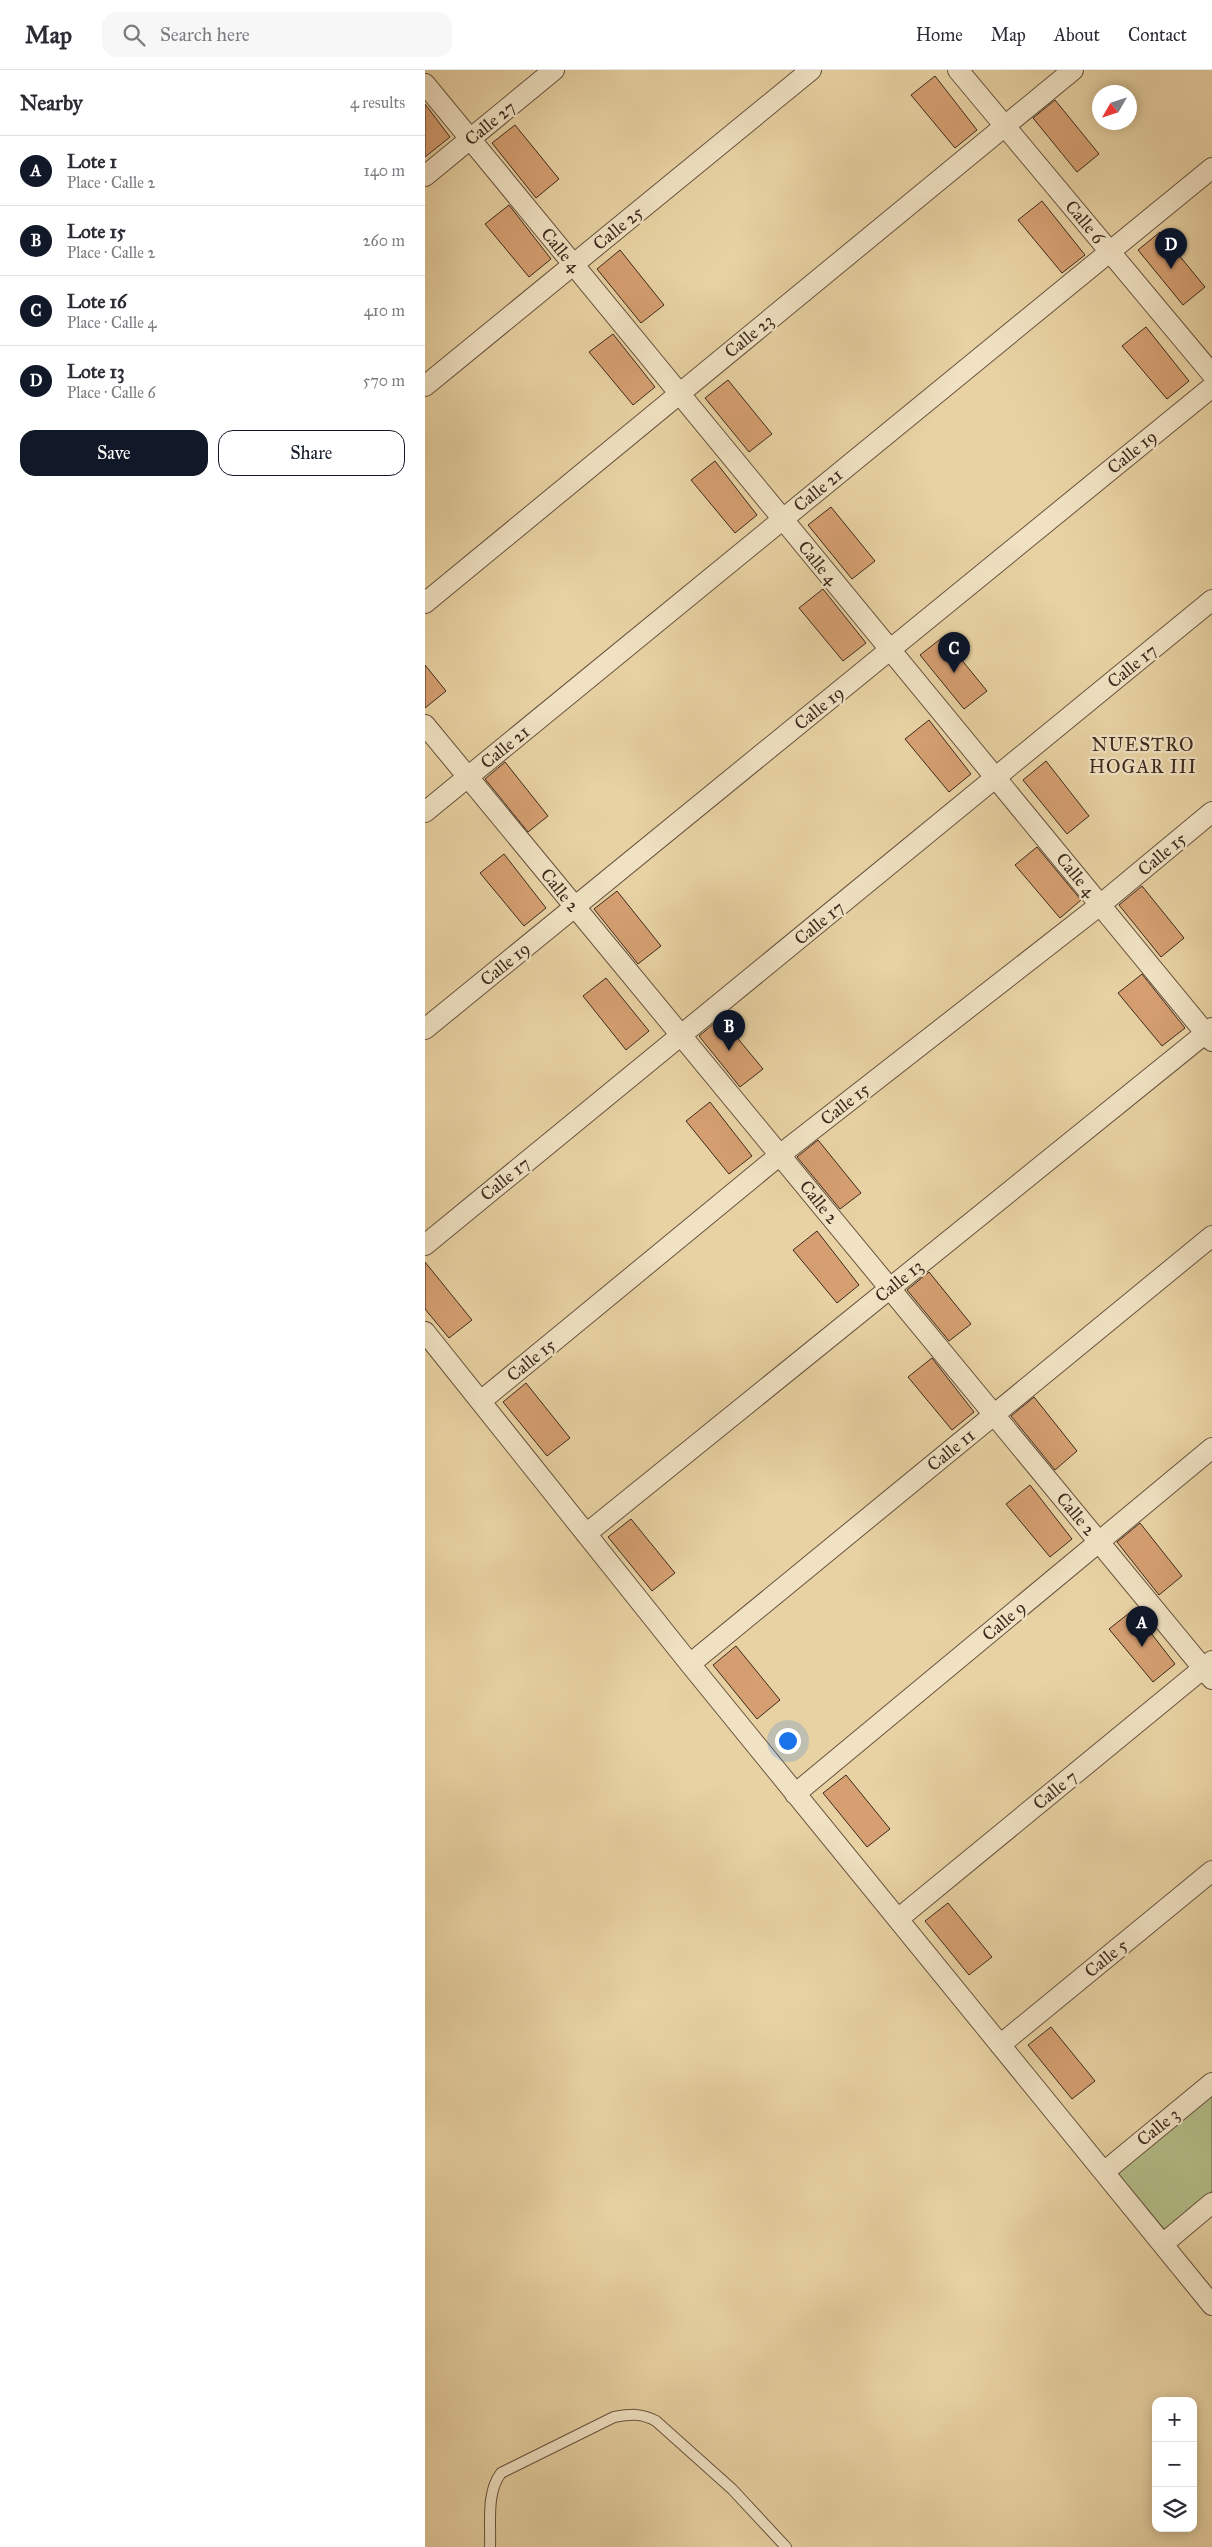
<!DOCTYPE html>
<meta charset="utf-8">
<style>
body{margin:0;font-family:"IM FELL Great Primer",serif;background:#f7f7f7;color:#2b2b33}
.controls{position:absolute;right:15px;bottom:15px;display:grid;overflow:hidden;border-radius:10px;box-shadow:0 2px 12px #0003}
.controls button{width:45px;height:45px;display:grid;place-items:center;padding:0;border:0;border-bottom:1px solid #e1e1e2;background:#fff;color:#2b2b33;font:25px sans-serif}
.compass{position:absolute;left:667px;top:15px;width:45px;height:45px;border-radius:50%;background:#fff;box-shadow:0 2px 12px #0003;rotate:231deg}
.you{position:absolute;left:362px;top:1670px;width:18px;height:18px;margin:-12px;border:4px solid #fff;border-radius:50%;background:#1a73e8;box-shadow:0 0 0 8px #1a73e833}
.badge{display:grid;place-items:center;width:32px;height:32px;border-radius:50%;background:#111827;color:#fff;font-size:16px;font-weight:700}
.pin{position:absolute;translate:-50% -41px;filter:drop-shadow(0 1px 2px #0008)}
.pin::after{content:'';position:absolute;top:26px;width:18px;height:15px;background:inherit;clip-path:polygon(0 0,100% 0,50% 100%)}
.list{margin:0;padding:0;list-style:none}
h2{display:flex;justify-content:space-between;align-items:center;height:65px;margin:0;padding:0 20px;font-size:21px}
h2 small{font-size:16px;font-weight:400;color:#7c7c81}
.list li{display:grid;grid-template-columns:32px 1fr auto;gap:15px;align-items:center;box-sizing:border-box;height:70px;padding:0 20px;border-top:1px solid #e1e1e2}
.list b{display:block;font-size:19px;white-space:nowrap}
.list p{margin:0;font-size:16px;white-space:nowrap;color:#7c7c81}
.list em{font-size:16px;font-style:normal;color:#7c7c81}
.actions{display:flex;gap:10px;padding:15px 20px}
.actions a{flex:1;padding:11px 0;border:1px solid #111827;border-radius:15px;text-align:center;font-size:18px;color:#111827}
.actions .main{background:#111827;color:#fff}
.icon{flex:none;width:28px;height:28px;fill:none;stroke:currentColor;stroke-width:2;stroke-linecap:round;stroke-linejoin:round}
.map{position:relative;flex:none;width:787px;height:2477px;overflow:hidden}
header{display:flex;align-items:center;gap:30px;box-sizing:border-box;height:70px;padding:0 25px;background:#fff;border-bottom:1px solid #e1e1e2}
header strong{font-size:24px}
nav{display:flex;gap:28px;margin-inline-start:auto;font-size:18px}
.search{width:350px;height:45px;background:#f7f7f7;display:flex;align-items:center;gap:12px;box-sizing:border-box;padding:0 18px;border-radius:15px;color:#7c7c81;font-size:19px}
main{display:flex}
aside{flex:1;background:#fff}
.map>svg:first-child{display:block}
.green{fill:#b3bd88;stroke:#787353}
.building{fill:#d59f71;stroke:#3d291e}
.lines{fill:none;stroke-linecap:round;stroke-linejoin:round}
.lane-casing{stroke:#68533f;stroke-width:12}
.street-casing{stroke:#68533f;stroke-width:22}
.lane{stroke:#f0e2c3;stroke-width:10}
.street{stroke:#f0e2c3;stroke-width:20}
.labels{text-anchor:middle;stroke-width:4.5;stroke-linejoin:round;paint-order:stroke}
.street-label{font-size:18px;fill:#3d291e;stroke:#f0e2c3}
.neighbourhood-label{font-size:19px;letter-spacing:1px;fill:#3d291e;stroke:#f0e2c3}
</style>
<header>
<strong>Map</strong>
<div class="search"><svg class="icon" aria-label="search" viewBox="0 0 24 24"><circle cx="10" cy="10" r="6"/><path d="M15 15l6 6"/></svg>Search here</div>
<nav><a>Home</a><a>Map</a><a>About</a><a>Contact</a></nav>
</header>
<main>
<aside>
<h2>Nearby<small>4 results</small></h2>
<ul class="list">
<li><span class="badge">A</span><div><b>Lote 1</b><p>Place · Calle 2</p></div><em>140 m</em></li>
<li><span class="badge">B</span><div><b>Lote 15</b><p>Place · Calle 2</p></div><em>260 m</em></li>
<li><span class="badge">C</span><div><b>Lote 16</b><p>Place · Calle 4</p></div><em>410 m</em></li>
<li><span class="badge">D</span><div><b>Lote 13</b><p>Place · Calle 6</p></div><em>570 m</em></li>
</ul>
<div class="actions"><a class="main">Save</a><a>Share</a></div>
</aside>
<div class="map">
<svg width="787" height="2477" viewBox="0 0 787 2477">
<rect width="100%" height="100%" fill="#e8d2a3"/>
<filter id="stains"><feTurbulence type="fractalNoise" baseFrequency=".004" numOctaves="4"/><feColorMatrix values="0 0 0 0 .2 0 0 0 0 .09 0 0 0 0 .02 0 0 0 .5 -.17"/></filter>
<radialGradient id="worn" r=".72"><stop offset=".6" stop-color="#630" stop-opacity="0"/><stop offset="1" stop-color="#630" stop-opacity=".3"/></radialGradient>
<path class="green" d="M 787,2020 L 787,2121 L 740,2160 L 690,2100 Z"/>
<path class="building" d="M 510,6 L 552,60 L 530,78 L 486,25 Z
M 630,30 L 674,84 L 652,102 L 608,48 Z
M 0,34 L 25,67 L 0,87 Z
M 90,55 L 134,109 L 111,128 L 67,73 Z
M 617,131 L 660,185 L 637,203 L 593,150 Z
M 84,135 L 126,189 L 104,207 L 60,154 Z
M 735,162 L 780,217 L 758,235 L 713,180 Z
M 195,180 L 239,235 L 216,253 L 172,199 Z
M 721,257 L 764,311 L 742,329 L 697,276 Z
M 188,264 L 230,317 L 208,335 L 164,282 Z
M 303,310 L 347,364 L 324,382 L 280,328 Z
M 290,391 L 332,445 L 310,463 L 266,410 Z
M 406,437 L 450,491 L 427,509 L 383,455 Z
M 398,519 L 441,573 L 418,591 L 374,538 Z
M 518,567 L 562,621 L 539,639 L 495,585 Z
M 0,595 L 21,621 L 0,638 Z
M 504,650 L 546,704 L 524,722 L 480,669 Z
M 621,691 L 664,746 L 642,764 L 598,710 Z
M 80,692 L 123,746 L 103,762 L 60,709 Z
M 612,777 L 656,830 L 635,848 L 590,795 Z
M 79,784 L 121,838 L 99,856 L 55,803 Z
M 717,816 L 759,868 L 736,887 L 694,835 Z
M 192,821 L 236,876 L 213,894 L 169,839 Z
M 717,904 L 760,958 L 737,976 L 693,923 Z
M 181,908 L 224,961 L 201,980 L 158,926 Z
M 296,948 L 338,999 L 315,1017 L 274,966 Z
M 285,1032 L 327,1086 L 304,1104 L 261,1051 Z
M 393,1070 L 436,1123 L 415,1139 L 372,1087 Z
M 392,1161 L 434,1215 L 412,1233 L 368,1180 Z
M 0,1192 L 47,1250 L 24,1268 L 0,1239 Z
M 504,1202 L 546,1254 L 524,1271 L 482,1220 Z
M 507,1288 L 549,1342 L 527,1360 L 483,1307 Z
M 101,1313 L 145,1368 L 122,1386 L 78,1332 Z
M 609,1327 L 652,1381 L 630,1400 L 586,1346 Z
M 605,1415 L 647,1469 L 625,1487 L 581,1434 Z
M 206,1449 L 250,1503 L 227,1521 L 183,1467 Z
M 715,1453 L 757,1506 L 734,1525 L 692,1472 Z
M 708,1540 L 750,1594 L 728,1612 L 684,1559 Z
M 311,1576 L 355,1630 L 332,1649 L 288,1595 Z
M 421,1705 L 465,1759 L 442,1777 L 398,1723 Z
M 523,1833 L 567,1887 L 544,1905 L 500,1851 Z
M 626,1957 L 670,2011 L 647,2029 L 603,1975 Z"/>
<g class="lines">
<g class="lane-casing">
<path id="lane" d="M 65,2477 C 66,2452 61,2423 76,2403 L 189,2347 C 206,2344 216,2343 231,2351 L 307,2419 L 361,2477"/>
</g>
<g class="street-casing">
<path id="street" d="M 533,0 L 787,304
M 0,14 L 787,971
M 0,106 L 129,0
M 0,316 L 386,0
M 0,533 L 648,0
M 0,655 L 787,1609
M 0,742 L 787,98
M 0,959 L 787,317
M 0,1175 L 787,530
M 0,1262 L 265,1594 L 787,2235
M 56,1331 L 356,1084 L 675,835 L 787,742
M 161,1464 L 787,958
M 265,1594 L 787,1166
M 370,1724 L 787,1378
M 473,1849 L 787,1591
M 575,1975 L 787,1801
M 679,2102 L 787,2013
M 738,2174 L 787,2133"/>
</g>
<use href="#lane" class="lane"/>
<use href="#street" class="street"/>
</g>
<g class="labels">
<g class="street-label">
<text transform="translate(65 53) rotate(-39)" y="6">Calle 27</text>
<text transform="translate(660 152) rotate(50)" y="6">Calle 6</text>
<text transform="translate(193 158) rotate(-39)" y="6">Calle 25</text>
<text transform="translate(136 180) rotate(51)" y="6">Calle 4</text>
<text transform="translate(324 266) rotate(-39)" y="6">Calle 23</text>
<text transform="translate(707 382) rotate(-39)" y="6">Calle 19</text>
<text transform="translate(393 420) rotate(-39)" y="6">Calle 21</text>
<text transform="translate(393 493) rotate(51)" y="6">Calle 4</text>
<text transform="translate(707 596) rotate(-39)" y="6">Calle 17</text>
<text transform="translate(394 638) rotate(-39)" y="6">Calle 19</text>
<text transform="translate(80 677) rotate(-39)" y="6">Calle 21</text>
<text transform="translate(737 784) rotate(-40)" y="6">Calle 15</text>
<text transform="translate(651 805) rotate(51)" y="6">Calle 4</text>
<text transform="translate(135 820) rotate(51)" y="6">Calle 2</text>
<text transform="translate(394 853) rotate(-39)" y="6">Calle 17</text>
<text transform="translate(80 894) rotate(-39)" y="6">Calle 19</text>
<text transform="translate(420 1034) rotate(-38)" y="6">Calle 15</text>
<text transform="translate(80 1109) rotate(-39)" y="6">Calle 17</text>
<text transform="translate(394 1132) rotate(51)" y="6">Calle 2</text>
<text transform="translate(474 1211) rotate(-39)" y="6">Calle 13</text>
<text transform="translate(106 1290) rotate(-39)" y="6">Calle 15</text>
<text transform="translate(526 1380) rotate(-39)" y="6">Calle 11</text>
<text transform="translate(651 1444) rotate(50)" y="6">Calle 2</text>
<text transform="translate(579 1551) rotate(-40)" y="6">Calle 9</text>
<text transform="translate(630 1720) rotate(-39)" y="6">Calle 7</text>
<text transform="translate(681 1888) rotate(-39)" y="6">Calle 5</text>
<text transform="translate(733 2057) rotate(-39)" y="6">Calle 3</text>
</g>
<g class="neighbourhood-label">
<text x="718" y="681">NUESTRO<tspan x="718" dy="22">HOGAR III</tspan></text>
</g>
</g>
<rect width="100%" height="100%" filter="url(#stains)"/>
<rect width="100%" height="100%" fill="url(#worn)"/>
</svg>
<div class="controls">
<button>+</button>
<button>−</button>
<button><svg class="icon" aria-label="layers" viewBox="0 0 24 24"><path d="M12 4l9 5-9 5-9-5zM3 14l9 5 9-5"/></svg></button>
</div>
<svg class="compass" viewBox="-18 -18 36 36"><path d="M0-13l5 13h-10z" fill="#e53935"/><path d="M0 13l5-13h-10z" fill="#7c7c81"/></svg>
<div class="you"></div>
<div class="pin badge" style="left:717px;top:1577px">A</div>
<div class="pin badge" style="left:304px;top:981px">B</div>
<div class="pin badge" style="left:529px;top:603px">C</div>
<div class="pin badge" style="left:746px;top:199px">D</div>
</div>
</main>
